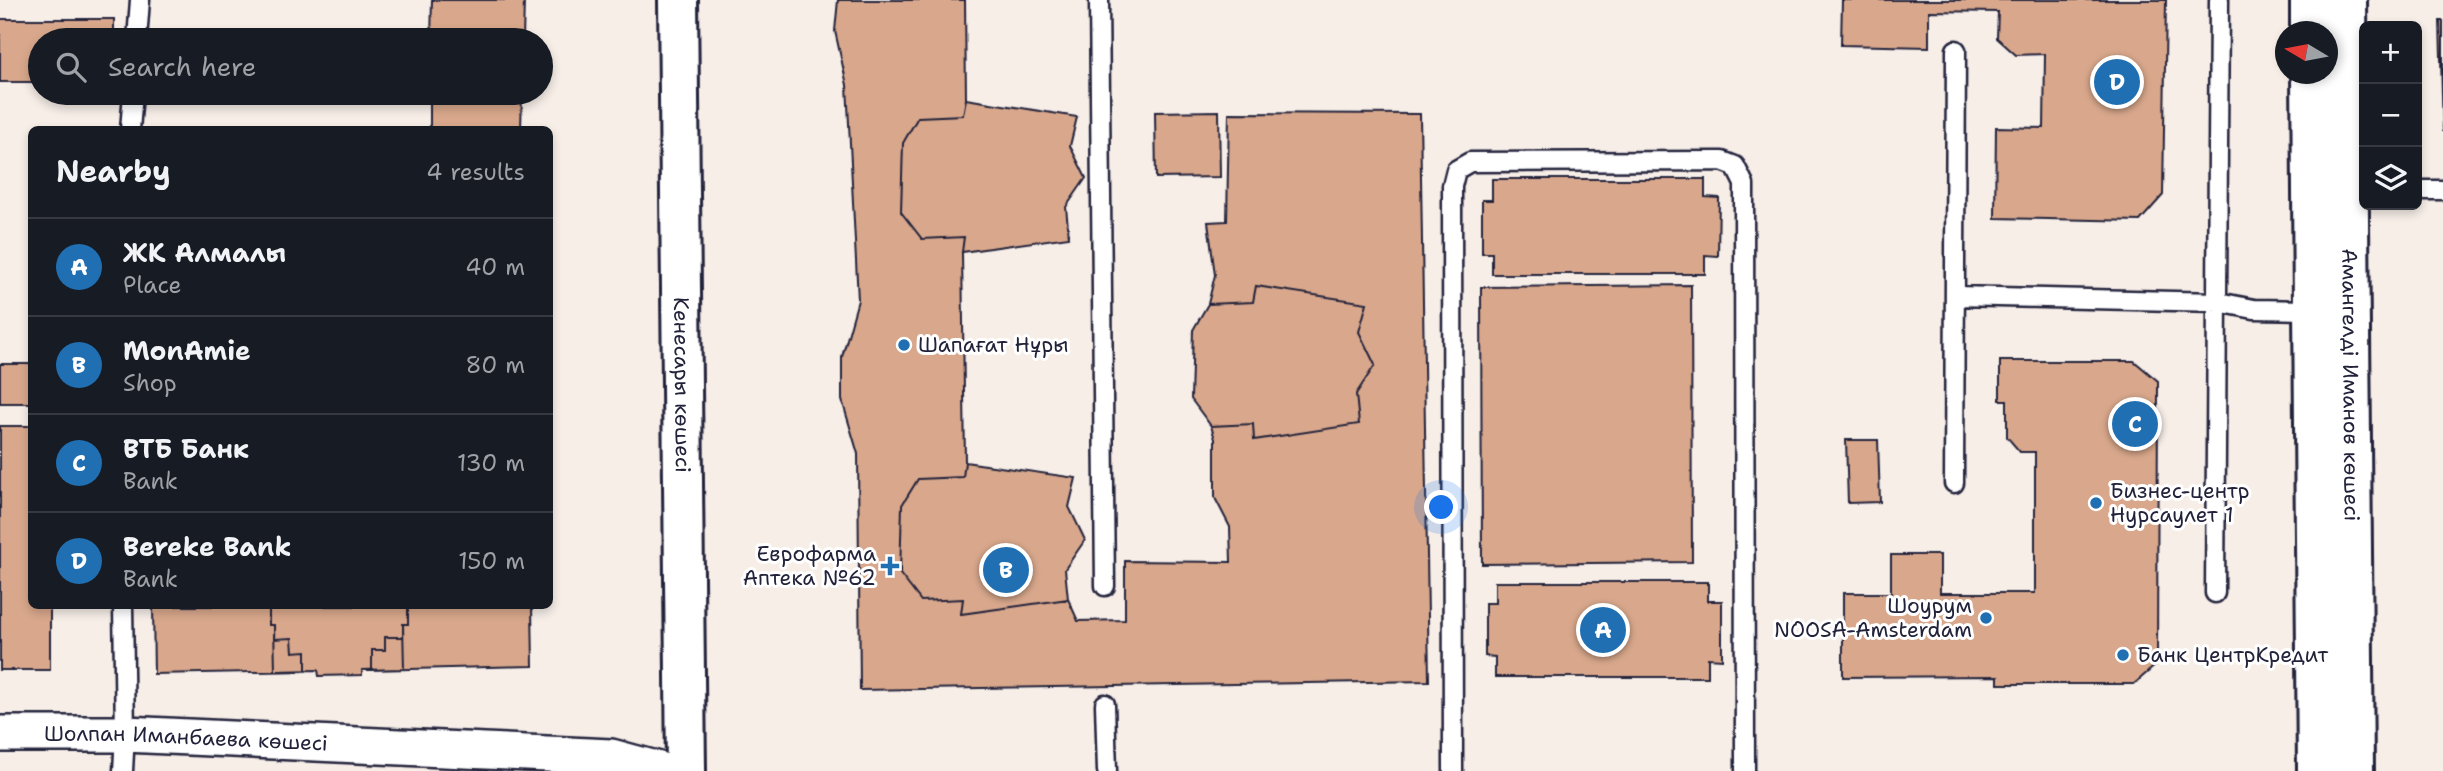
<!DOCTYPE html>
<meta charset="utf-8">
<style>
body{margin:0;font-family:"Shantell Sans",sans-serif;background:#242831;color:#f1f3f6}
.controls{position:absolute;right:21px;top:21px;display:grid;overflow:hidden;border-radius:10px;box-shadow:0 4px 10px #0003}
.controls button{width:63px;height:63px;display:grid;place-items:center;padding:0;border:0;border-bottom:2px solid #363941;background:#171b24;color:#f1f3f6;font:35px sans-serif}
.compass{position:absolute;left:2275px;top:21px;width:63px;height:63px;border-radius:50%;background:#171b24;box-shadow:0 4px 10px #0003;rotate:280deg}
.you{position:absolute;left:1442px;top:508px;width:24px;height:24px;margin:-18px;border:5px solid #fff;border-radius:50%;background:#1a73e8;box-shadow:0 0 0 10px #1a73e833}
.badge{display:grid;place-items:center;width:46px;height:46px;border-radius:50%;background:#1f6fb2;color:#fff;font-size:23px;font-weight:700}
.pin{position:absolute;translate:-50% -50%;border:4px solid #fff;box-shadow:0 2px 7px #0006}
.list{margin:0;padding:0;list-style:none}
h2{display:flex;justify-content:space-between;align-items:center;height:91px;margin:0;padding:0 28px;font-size:30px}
h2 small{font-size:23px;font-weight:400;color:#9ea1a6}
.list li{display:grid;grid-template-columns:46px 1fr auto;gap:21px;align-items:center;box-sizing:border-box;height:98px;padding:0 28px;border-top:2px solid #363941}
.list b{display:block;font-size:26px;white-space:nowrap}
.list p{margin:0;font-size:23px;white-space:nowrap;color:#9ea1a6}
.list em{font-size:23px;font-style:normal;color:#9ea1a6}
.icon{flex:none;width:38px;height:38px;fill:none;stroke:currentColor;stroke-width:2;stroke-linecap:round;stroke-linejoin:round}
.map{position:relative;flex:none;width:2443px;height:771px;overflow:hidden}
.search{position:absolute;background:#171b24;box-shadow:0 4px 10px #0003;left:28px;top:28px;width:525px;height:77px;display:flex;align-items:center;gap:18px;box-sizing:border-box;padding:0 24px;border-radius:38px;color:#9ea1a6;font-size:26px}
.panel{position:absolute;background:#171b24;box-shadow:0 4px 10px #0003;left:28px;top:126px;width:525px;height:483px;border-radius:10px}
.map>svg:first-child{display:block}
.building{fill:#d9a88c;stroke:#22223b;stroke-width:2}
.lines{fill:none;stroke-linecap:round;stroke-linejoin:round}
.service-casing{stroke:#22223b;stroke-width:23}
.minor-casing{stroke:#22223b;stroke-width:40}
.secondary-casing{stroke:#22223b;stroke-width:44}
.service{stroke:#fff;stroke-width:18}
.minor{stroke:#fff;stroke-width:35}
.secondary{stroke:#fff;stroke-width:38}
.poi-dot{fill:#1f6fb2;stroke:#fff;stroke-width:2.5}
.labels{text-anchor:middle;stroke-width:6;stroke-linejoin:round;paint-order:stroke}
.poi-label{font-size:21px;fill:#22223b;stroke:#fff;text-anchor:start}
.street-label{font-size:21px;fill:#22223b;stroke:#fff}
</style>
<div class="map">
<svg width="2443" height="771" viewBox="0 0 2443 771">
<rect width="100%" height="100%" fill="#f7eee8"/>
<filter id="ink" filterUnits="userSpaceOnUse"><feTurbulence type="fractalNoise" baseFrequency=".0143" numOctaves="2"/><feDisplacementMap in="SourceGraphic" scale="14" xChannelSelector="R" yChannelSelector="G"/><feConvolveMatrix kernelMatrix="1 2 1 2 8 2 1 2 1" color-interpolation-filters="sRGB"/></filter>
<g filter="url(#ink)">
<path class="building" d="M 432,0 L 524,0 L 523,40 L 431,40 Z
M 838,0 L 965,0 L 966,99 L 963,115 L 918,117 L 903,143 L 901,212 L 922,239 L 964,237 L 962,252 L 965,462 L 963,477 L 918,479 L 902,505 L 900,574 L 921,601 L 963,599 L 961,614 L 1068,599 L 1078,621 L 1125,620 L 1125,561 L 1231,562 L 1230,527 L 1215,498 L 1215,439 L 1211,426 L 1253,424 L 1254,440 L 1359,424 L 1356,394 L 1375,365 L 1359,332 L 1367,303 L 1256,286 L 1253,302 L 1208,304 L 1215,275 L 1208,222 L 1227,221 L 1229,113 L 1420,114 L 1429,681 L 860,690 L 858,454 L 842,400 L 842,357 L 858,300 L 847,85 L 835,31 Z
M 1842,0 L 2166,0 L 2163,195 L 2140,221 L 1995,218 L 1996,127 L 2044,128 L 2045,54 L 2016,55 L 1997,38 L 1998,12 L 1929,11 L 1929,47 L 1841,45 Z
M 0,19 L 114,19 L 114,40 L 40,40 L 40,82 L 0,82 Z
M 2440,21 L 2443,21 L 2443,132 Z
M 175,33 L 223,34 L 223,40 L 175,40 Z
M 430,93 L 522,93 L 521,130 L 430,130 Z
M 966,99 L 1077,117 L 1070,146 L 1086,178 L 1066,207 L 1069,237 L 962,252 L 964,237 L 922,239 L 901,212 L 903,143 L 918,117 L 963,115 Z
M 1219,111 L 1220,177 L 1156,178 L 1155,112 Z
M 1492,179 L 1705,179 L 1705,197 L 1719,198 L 1718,256 L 1705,255 L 1705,274 L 1492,274 L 1492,253 L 1482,253 L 1482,200 L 1492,200 Z
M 1691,285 L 1692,562 L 1482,564 L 1481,287 Z
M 1256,286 L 1367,303 L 1359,332 L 1375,365 L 1356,394 L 1359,424 L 1254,440 L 1253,424 L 1211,426 L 1191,399 L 1193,330 L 1208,304 L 1253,302 Z
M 2000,361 L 2134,361 L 2158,381 L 2157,664 L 2134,684 L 1998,684 L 1998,676 L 1843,677 L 1843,593 L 1891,593 L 1891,555 L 1940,555 L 1940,593 L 2035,593 L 2035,452 L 2020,452 L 2007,437 L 2007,400 L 2000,400 Z
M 0,364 L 32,364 L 32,403 L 0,403 Z
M 0,426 L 32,426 L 32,606 L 50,606 L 50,670 L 0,670 Z
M 1846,440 L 1878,440 L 1880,502 L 1848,503 Z
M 965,462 L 1076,478 L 1069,507 L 1085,540 L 1065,569 L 1068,599 L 961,614 L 963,599 L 921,601 L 900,574 L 902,505 L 918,479 L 963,477 Z
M 1495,582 L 1708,582 L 1708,601 L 1722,601 L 1722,659 L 1708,658 L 1708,677 L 1495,677 L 1495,657 L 1485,656 L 1485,603 L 1495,603 Z
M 153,606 L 269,606 L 269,625 L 274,625 L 274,639 L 292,638 L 293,652 L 306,651 L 306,671 L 154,674 Z
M 269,606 L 408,606 L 408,624 L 403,624 L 404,669 L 362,670 L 362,675 L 319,676 L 318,670 L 275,671 L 274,625 L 269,625 Z
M 408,606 L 532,606 L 533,666 L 372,670 L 372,650 L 385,650 L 385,637 L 403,637 L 403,624 L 408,624 Z"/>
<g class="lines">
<g class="service-casing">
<path id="service" d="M 1099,0 L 1105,586
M 137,40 L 140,0
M 130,130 L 133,93
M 2417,190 L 2443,190
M 1955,296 L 2218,302 L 2254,309 L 2313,310
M 1954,483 L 1956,50
M 2215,593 L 2219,0
M 123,606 L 125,734 L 123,771
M 1105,704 L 1107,771
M 1453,771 L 1452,186 L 1456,170 L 1470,162 L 1722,161 L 1735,166 L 1744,184 L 1745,771"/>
</g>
<g class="minor-casing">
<g id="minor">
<path id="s1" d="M 0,734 L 125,734 L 611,757 L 663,771"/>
</g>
</g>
<g class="secondary-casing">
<g id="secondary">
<path id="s2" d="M 678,0 L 686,771"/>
<path d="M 2310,0 L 2310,32"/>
<path id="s3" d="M 2347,0 L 2354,771"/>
<path d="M 2311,74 L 2317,771"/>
</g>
</g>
<use href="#service" class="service"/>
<use href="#minor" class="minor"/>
<use href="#secondary" class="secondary"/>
</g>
</g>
<g class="poi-dot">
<circle cx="904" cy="345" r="7"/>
<circle cx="2096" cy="503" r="7"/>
<path d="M886.5 555.5h7v7h7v7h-7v7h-7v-7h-7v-7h7z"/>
<circle cx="1986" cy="618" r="7"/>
<circle cx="2123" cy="655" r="7"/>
</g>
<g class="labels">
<g class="poi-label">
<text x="918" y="352">Шапағат Нұры</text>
<text x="2110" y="498">Бизнес-центр<tspan x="2110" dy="24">Нурсаулет 1</tspan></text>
<text x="876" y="561" text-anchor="end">Еврофарма<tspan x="876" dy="24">Аптека №62</tspan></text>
<text x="1972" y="613" text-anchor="end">Шоурум<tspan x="1972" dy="24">NOOSA-Amsterdam</tspan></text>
<text x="2137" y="662">Банк ЦентрКредит</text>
</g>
<g class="street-label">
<text dy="7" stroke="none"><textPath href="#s2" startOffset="385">Кенесары көшесі</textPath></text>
<text dy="7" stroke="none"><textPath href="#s3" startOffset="385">Амангелді Иманов көшесі</textPath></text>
<text dy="7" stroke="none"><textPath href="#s1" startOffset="186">Шолпан Иманбаева көшесі</textPath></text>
</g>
</g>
</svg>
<div class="controls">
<button>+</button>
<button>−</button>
<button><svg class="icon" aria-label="layers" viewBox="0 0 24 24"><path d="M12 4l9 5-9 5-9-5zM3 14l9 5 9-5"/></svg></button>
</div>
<svg class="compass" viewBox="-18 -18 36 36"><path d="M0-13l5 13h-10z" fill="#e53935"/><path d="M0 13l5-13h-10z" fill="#9ea1a6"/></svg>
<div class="you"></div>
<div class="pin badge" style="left:1603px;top:630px">A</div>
<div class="pin badge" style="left:1006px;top:570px">B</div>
<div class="pin badge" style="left:2135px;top:424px">C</div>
<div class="pin badge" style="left:2117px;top:82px">D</div>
<div class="search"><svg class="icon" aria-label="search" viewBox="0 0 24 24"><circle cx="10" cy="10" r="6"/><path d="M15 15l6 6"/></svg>Search here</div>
<section class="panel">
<h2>Nearby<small>4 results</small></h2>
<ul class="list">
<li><span class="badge">A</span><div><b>ЖК Алмалы</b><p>Place</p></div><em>40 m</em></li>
<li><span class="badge">B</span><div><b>MonAmie</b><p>Shop</p></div><em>80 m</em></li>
<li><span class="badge">C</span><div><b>ВТБ Банк</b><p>Bank</p></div><em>130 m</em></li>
<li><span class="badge">D</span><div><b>Bereke Bank</b><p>Bank</p></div><em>150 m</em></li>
</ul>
</section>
</div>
